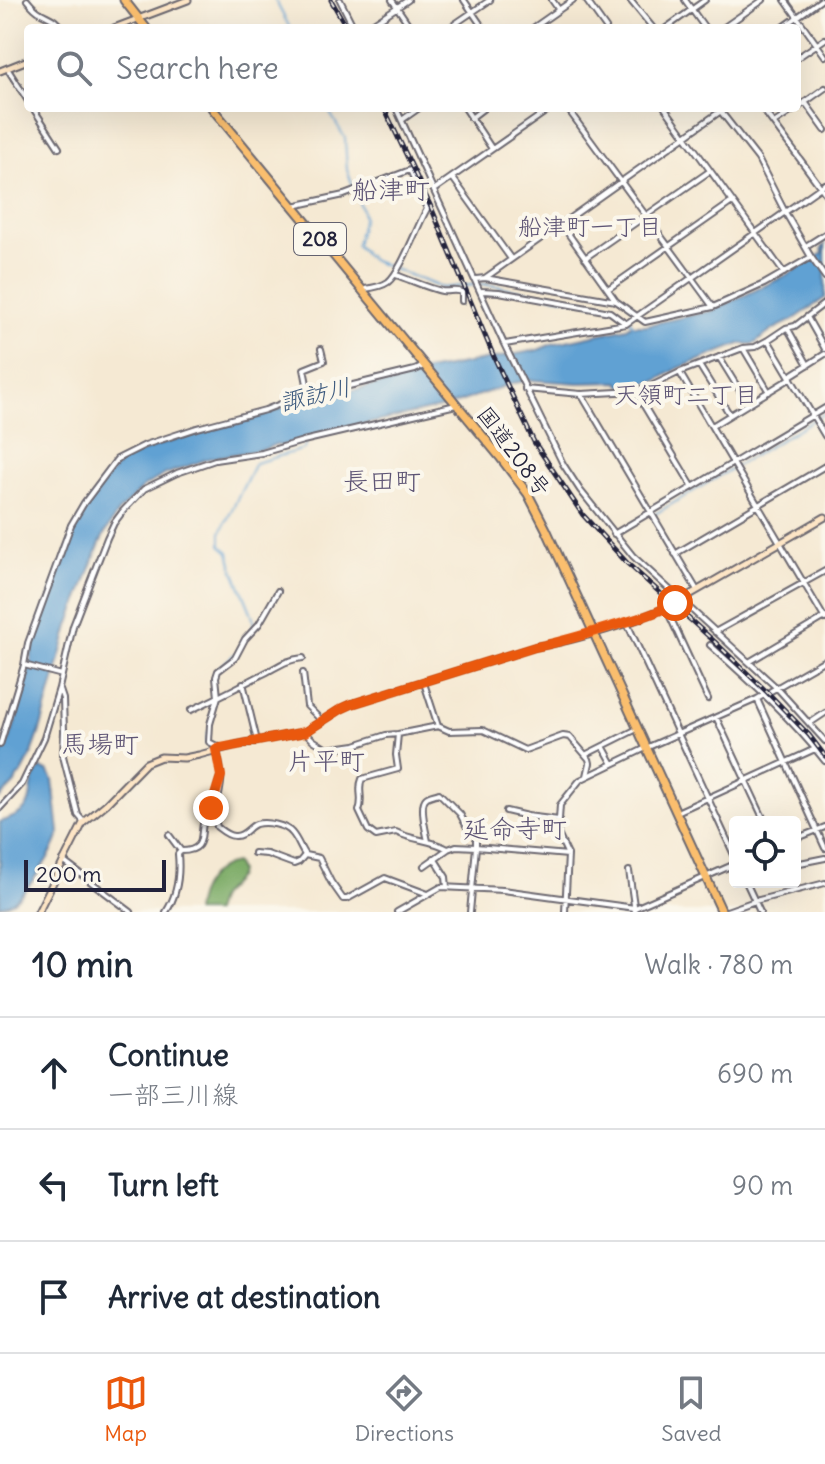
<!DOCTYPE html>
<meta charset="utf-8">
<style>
body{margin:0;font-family:Delius,"Klee One",sans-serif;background:#f6f6f7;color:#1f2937}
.controls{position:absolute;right:24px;bottom:24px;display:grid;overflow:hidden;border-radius:8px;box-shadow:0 8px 32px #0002}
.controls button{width:72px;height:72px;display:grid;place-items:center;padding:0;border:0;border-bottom:2px solid #e0e1e3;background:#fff;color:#1f2937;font:40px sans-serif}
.scale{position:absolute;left:24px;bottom:20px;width:142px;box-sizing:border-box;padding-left:8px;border:4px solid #22223b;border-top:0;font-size:22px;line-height:28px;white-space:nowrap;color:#22223b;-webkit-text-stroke:6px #fbf7ec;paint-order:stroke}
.stop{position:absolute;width:24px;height:24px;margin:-18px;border:6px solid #ea580c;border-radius:50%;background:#fff}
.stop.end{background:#ea580c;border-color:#fff;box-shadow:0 2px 8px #0008}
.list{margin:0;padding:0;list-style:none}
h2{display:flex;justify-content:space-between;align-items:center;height:104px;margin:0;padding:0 32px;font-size:34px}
h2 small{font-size:26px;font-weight:400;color:#747a83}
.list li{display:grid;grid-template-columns:52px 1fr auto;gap:24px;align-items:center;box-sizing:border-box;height:112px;padding:0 32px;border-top:2px solid #e0e1e3}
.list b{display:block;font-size:30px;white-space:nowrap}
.list p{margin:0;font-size:26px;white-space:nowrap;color:#747a83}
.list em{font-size:26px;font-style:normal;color:#747a83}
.icon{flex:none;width:44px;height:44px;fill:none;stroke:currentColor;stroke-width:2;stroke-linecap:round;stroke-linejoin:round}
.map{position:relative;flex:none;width:825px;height:912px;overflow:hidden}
.search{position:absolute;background:#fff;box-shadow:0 8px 32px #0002;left:24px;right:24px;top:24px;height:88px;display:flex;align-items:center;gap:20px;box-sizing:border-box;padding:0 28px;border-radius:8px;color:#747a83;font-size:30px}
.sheet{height:440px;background:#fff}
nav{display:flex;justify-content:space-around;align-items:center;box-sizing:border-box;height:112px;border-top:2px solid #e0e1e3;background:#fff;font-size:22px;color:#747a83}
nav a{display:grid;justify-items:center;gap:4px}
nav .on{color:#ea580c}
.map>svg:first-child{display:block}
.forest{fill:#7aaa65;stroke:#4e6650;stroke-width:2}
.water{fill:#60a1d3;stroke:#416287;stroke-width:2}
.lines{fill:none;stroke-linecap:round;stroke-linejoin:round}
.stream{stroke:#60a1d3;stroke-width:2}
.street-casing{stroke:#6c6870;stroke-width:8}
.secondary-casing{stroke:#6c6870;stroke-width:9}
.highway-casing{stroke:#6c6870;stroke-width:11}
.street{stroke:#fff;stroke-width:4}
.secondary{stroke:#fde5c5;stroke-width:5}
.highway{stroke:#fabe6e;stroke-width:7}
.rail-casing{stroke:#22223b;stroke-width:5}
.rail{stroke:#fbf7ec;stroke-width:2;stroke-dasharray:6;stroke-linecap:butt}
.route{stroke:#ea580c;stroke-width:10}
.labels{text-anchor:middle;stroke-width:8;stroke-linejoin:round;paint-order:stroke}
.shield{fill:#fbf7ec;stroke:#636270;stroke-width:2}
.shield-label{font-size:20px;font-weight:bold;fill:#22223b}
.street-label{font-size:22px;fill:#22223b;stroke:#fbf7ec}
.neighbourhood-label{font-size:24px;fill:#5e5575;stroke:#fbf7ec}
.water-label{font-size:24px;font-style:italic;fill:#3e5b7f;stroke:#fbf7ec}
.quarter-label{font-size:26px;fill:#5e5575;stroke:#fbf7ec}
</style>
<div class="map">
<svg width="825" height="912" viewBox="0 0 825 912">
<rect width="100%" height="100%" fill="#fbf7ec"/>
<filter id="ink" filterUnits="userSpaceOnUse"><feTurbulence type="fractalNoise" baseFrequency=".0125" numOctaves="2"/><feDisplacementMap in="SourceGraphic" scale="16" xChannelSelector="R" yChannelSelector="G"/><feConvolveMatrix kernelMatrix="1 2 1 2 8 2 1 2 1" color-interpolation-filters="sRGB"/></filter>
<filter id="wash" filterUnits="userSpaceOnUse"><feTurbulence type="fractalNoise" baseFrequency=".006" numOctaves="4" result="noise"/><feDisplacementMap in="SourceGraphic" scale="32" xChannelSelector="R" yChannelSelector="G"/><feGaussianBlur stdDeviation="1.8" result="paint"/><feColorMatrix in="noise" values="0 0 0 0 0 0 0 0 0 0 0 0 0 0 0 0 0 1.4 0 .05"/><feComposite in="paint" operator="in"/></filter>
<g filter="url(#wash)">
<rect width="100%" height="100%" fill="#f5e9d3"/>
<path class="forest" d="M 235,863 L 239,871 L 238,877 L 219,897 L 214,912 L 195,912 C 197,889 212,866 235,863 Z"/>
<path class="water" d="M 825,244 L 825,298 L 793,320 L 774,329 L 754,344 L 740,344 L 679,368 L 656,381 L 623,387 L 618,382 L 579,383 L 531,380 L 513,383 L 448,406 L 306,437 L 305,439 L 280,446 L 276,444 L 265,449 L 210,458 L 166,474 L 143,487 L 118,512 L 106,531 L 100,543 L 69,626 L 40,731 L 31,756 L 22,773 L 17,777 L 15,783 L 0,798 L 0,759 L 10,739 L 16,720 L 30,668 L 32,651 L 39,625 L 74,533 L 87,506 L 105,480 L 122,461 L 159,445 L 262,415 L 265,416 L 270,412 L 297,403 L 399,380 L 421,372 L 538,350 L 552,344 L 627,328 L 631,325 L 647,325 L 712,311 L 783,277 L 823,253 L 822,248 Z
M 41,768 L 49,772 L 53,780 L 59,832 C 57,849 27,892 12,902 C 7,905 5,905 0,906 L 0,822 C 47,807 20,791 41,768 Z"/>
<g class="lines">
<path class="stream" d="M 275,0 L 290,28
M 327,108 L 345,138 L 347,170 L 362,210 L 363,218 L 356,245 L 371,260 L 442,288 L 483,284 L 608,305 C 619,308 630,317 634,327
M 655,514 L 825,413
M 243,638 L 252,629 L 254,622 L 251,612 L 233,568 L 229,552 L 221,545 L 221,532 L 255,463 L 304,449 L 306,441
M 215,675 L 217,669 L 235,654
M 206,743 L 208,732"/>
</g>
</g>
<g filter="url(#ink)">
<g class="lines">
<g class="street-casing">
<path id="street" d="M 27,0 C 31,5 35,10 41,13 C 50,18 56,19 61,28
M 340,0 L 354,28
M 392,0 L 411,28
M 464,0 L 483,28
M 552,0 L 559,10
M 586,0 L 606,28
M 630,0 L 653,28
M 685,0 L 705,28
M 785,0 L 825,56
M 366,28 L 408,0
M 449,28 L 490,0
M 533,28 L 573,0
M 666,28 L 705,0
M 723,28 L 763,0
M 782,28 L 821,0
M 797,58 L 825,39
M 7,68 L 28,101
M 805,102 L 825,130
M 33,108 L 59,148
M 396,108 L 504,344 L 563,464 L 580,490 L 633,556 L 777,688 L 825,741
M 465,108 L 492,149
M 567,108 L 713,307
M 665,108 L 784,273
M 718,108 L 758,159 L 785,212 L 811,257 L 825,277
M 762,108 L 825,193
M 797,108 L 825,88
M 471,118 L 484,108
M 402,120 L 419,108
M 774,123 L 797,108
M 452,177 L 511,259
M 435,189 L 551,108
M 293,206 L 344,195 L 410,170 L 427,209 C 417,226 401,272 388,282 C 381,287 372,288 364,289
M 562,225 L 616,301
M 806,246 L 825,234
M 585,258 L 710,171
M 396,275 C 411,280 427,288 442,291 C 450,292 454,289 462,292 L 462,301
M 485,278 L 725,108
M 476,279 L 485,278 L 616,301 L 645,322 L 713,307 L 764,284 L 811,257
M 608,289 L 732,202
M 482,291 L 499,292 L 610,312 L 626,324
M 807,317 L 825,349
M 788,329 L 808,365
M 768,340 L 825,436
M 505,344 L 626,324 L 825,184
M 743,348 L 769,392
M 719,357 L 748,404
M 699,365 L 730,415
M 680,373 L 825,619
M 790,376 L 825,354
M 525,389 L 581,394 L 635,391 L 651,386 L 680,372 L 743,348 L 755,347 L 768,340 L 786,328 L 795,326 L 825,303
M 635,391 L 692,486
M 309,394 L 304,369 L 324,361 L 321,349
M 581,394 L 697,590
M 712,426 L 791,378
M 614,534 L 825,408
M 675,554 L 825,466
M 666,608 L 708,699
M 627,623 L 735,857
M 715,632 L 825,571
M 710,645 C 751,682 791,718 825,761
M 749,662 L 825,617
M 24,665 L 62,675
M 303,673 L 307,706 L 322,721
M 243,683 L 257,741
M 424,683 L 438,726
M 60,690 L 63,699 L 64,731 L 63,756 L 78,815 L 84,822
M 757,699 L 825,848
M 191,710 C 215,699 238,687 261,675 C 278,667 284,660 303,658
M 716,717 L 765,822
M 810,723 L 825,713
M 305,732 L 313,740 L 327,749 L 355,745 L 386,735 L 398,734 L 438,726 L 449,731 L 483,730 L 525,750 L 563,736 L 570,737 L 589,759 L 590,763 L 587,776
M 398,734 L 396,755 L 398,769 L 362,779 C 357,790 364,798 359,811 L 368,830 L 376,836 L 396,832 C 414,841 430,839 448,849 L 456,846 L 476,847 L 476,831 L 468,829 L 460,814 L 439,793 C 434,795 429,795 426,798 C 419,804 426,832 428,841
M 0,745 L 24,665 L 28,643 L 71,525 L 84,503 L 117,459 L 145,445 L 197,428 L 265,410 L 291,400 L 415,370 L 424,366
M 603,746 L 613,764
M 221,748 L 209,742 L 210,724 L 218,697 L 216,677 L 218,671 L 235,658 L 245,639 L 259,624 L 278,591
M 216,749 C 219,760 222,771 221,782 C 220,798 212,812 217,827 C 222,831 228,836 234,836 C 244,837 248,827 256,824 C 266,821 286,825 292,833 C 298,840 300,848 305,855 L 319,858 L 331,882 L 343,899 L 347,899 L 385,878 L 428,894
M 587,754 L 637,729
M 0,808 L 22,784 L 44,738 L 59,688 L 73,626 L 107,538 L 114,523 L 123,511 L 144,489 L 177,473 L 215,460 L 262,453 L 303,441 L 456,405
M 506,811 L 527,816 L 559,820
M 677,812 L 815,749
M 169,835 L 181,851 C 210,851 197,831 206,814 C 208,810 211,807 213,803 C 216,795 217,786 220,778
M 795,839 L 825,827
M 254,853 L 267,854 L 294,864 L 299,862 L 305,855
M 434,858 L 446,877 L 447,887
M 63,861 L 131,912
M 795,864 L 825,858
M 424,866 L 448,849
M 629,871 L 635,912
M 746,882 L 760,912
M 166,912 C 178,894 180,875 178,854 L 181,851
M 397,912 L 441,887 L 503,890 L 635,908 L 735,864
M 470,912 L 476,847 L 568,855
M 565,912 L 568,855 L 558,834 L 560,805 L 580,780 L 646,748 L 757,699 L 825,660
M 724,912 L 755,901 L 825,883"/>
</g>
<g class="secondary-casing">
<path id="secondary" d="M 114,28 L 188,0
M 0,71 L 28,60
M 38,912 L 83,823 L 106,804 L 146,763 L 161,757 L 184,758 L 199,755 L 236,745 L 305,732 L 341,709 L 352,704 L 535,647 C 580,639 630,624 672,605 L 825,517"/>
</g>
<g class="highway-casing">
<path id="highway" d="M 124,0 L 146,28
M 212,108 L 500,457 L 528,494 L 546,529 L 722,912"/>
</g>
<use href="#street" class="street"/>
<use href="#secondary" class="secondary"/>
<use href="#highway" class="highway"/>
<g class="rail-casing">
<path id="rail" d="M 331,0 L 347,28
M 384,108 L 431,207 L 494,357 L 534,442 L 583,515 L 628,564 L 715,642 L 768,693 L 809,735 L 825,756"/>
</g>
<use href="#rail" class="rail"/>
</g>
</g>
<g class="lines" filter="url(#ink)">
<path class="route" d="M 211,808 L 221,776 L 216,749 L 305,732 L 341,709 L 352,704 L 535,647 C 558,643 580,636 603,629 C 628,621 652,616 675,603"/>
</g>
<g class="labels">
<rect class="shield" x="294" y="223" width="52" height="32" rx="6"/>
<g class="shield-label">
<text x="320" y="246">208</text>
</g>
<g class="street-label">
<text transform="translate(514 451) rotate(53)" y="8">国道208号</text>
</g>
<g class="neighbourhood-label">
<text x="590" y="235">船津町一丁目</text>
<text x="686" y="403">天領町二丁目</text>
</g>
<g class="water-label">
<text transform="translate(315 395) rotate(-13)" y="8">諏訪川</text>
</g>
<g class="quarter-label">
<text x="391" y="199">船津町</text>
<text x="382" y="490">長田町</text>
<text x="100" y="753">馬場町</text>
<text x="326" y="770">片平町</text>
<text x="515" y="838">延命寺町</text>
</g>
</g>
</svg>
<div class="controls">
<button><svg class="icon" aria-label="locate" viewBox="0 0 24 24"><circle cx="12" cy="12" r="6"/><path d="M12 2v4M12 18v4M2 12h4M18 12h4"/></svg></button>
</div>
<div class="scale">200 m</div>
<div class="stop" style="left:675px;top:603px"></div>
<div class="stop end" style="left:211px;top:808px"></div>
<div class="search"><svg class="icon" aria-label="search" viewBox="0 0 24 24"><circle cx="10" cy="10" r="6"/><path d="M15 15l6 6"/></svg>Search here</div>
</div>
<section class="sheet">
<h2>10 min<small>Walk · 780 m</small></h2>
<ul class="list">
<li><svg class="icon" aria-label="ahead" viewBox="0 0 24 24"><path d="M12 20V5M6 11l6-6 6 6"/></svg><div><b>Continue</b><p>一部三川線</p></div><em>690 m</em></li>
<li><svg class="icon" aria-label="left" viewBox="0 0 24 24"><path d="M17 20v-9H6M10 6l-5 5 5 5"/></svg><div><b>Turn left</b></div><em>90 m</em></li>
<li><svg class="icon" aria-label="arrive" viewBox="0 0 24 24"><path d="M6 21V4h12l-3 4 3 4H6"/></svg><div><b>Arrive at destination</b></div></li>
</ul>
</section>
<nav>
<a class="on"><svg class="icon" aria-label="map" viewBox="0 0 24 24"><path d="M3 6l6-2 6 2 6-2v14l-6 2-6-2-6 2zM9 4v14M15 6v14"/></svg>Map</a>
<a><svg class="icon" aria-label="directions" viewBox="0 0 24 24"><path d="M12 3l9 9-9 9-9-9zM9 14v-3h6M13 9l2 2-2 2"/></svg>Directions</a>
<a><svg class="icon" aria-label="saved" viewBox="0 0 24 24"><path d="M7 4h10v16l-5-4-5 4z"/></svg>Saved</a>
</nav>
